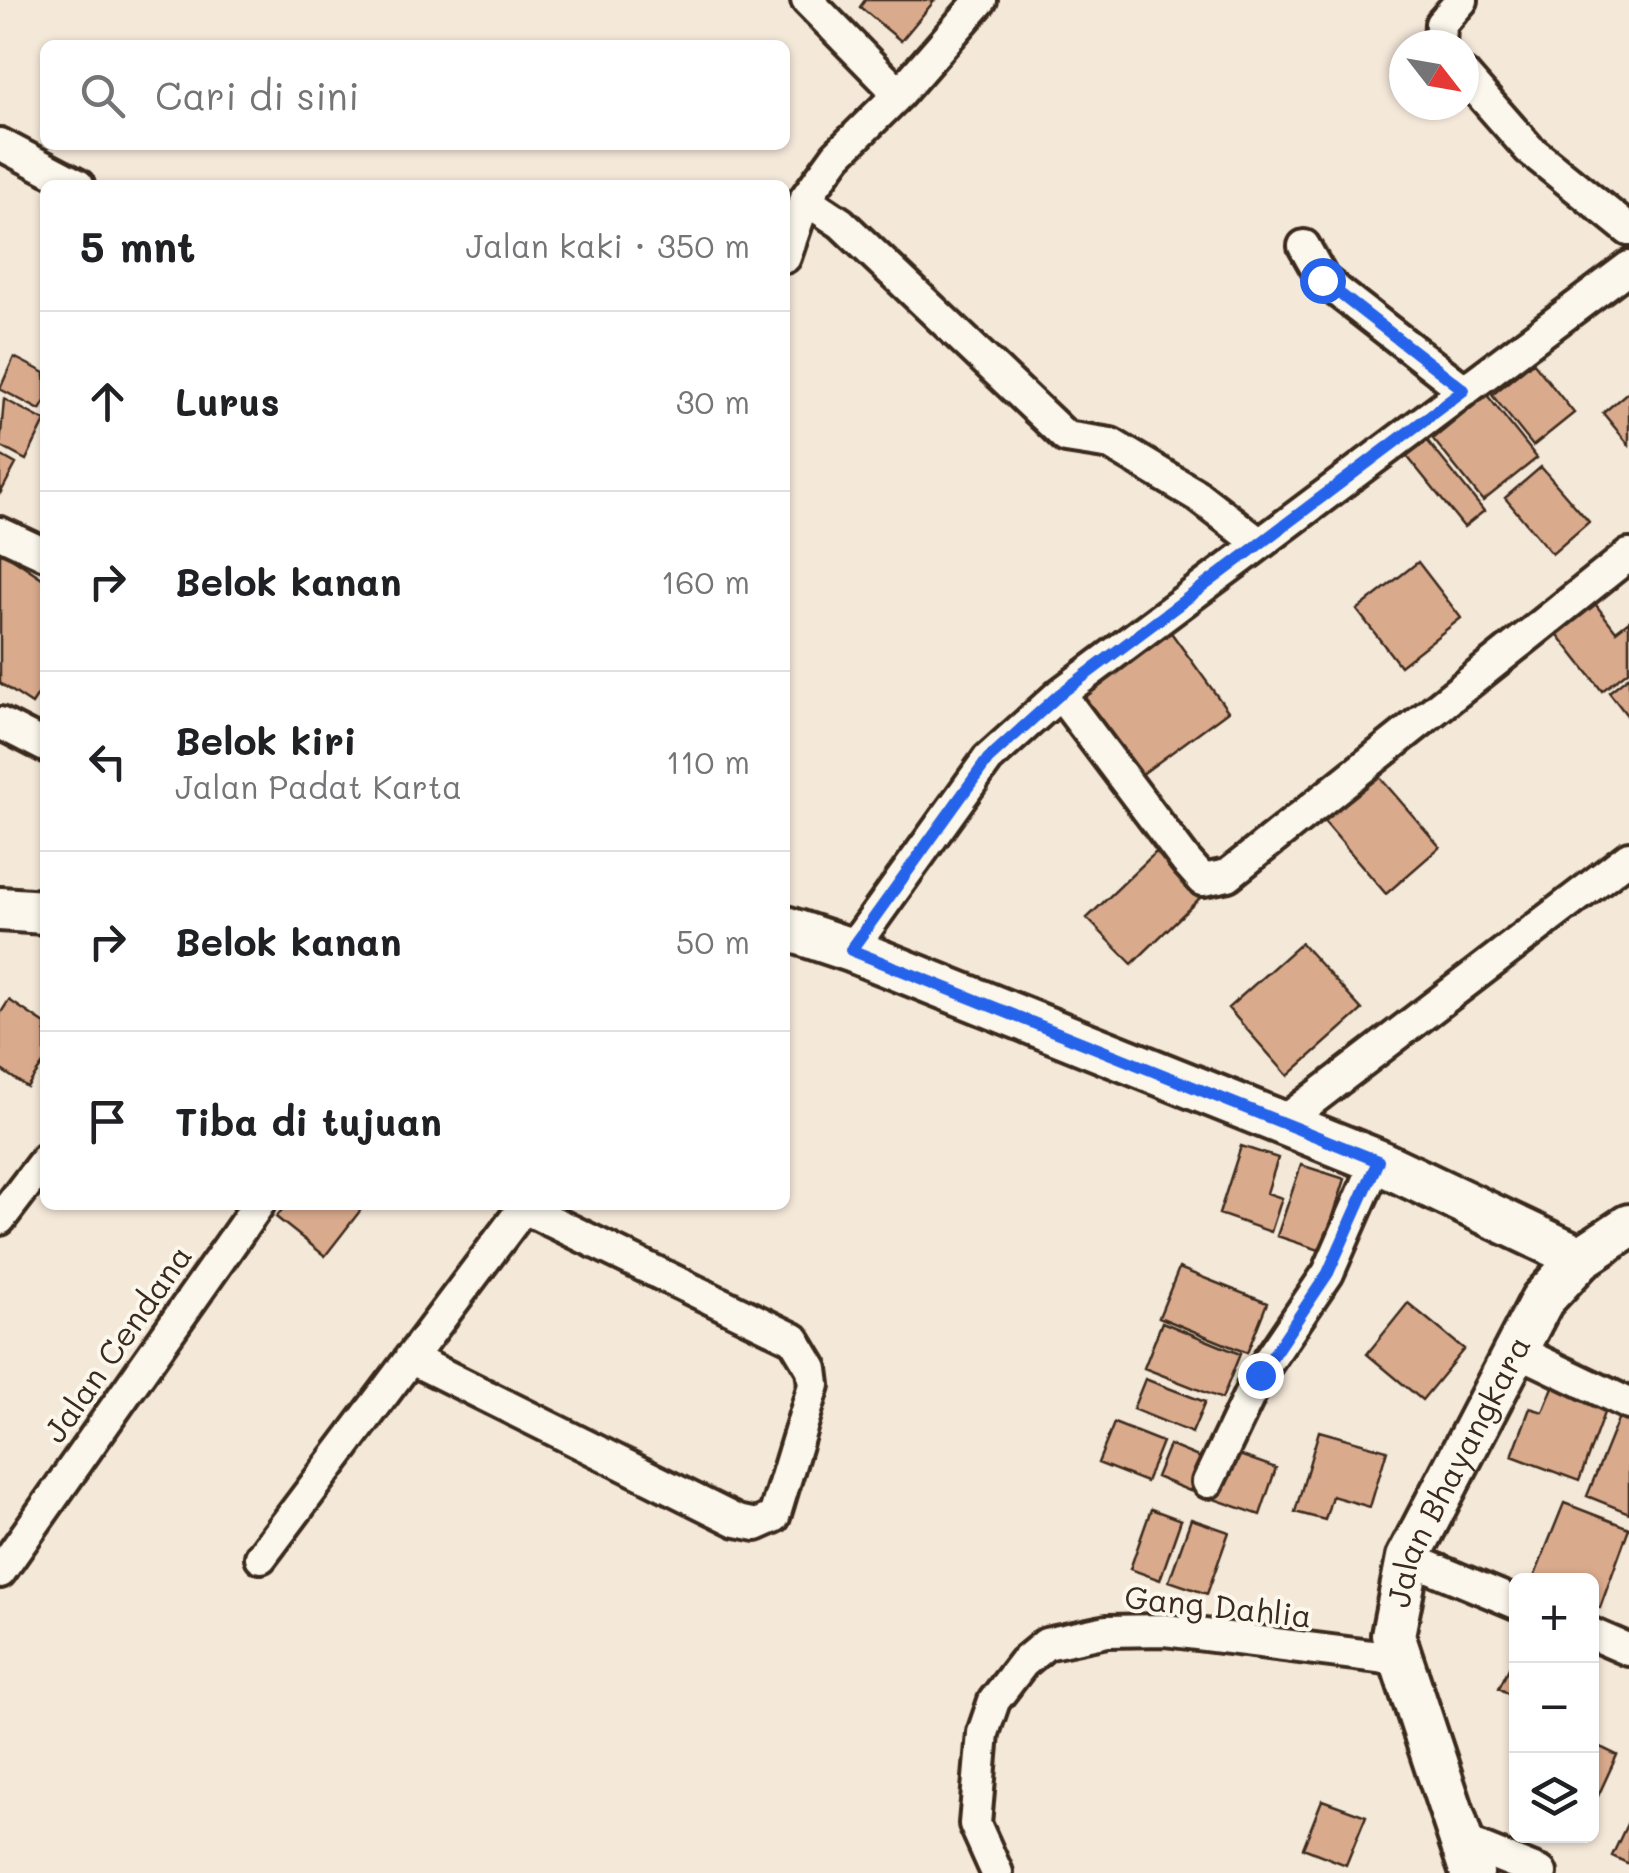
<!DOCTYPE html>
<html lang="id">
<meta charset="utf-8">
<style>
body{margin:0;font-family:Mali,sans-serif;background:#f2f2f2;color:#202124}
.controls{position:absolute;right:30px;bottom:30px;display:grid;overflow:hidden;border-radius:15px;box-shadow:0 2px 8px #0004}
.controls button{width:90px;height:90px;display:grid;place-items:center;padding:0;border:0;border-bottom:2px solid #e0e0e0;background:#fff;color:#202124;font:50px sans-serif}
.compass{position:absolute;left:1389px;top:30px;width:90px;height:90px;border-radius:50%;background:#fff;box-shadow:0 2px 8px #0004;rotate:121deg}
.stop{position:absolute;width:30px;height:30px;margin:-22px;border:8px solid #2563eb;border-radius:50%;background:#fff}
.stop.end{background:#2563eb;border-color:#fff;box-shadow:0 2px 10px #0008}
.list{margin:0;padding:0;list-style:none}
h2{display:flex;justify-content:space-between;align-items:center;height:130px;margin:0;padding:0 40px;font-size:42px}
h2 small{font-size:32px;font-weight:400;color:#757577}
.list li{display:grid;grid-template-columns:65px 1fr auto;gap:30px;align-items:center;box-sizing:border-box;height:180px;padding:0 40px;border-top:2px solid #e0e0e0}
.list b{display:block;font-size:38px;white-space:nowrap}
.list p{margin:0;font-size:32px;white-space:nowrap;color:#757577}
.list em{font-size:32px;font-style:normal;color:#757577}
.icon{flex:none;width:55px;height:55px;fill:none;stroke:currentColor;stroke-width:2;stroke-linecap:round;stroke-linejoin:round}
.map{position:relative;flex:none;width:1629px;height:1873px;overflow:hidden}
.search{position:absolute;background:#fff;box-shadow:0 2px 8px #0004;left:40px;top:40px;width:750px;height:110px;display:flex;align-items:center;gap:25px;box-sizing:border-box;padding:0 35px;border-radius:15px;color:#757577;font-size:38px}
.panel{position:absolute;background:#fff;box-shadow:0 2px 8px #0004;left:40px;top:180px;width:750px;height:1030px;border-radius:15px}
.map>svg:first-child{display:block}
.building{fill:#daaa8d;stroke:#3b2a1e;stroke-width:2.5}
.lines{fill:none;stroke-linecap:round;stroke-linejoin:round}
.street-casing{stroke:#3b2a1e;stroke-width:38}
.secondary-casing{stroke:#3b2a1e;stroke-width:50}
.street{stroke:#fbf7ec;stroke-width:30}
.secondary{stroke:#fbf7ec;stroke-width:42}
.route{stroke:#2563eb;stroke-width:12}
.labels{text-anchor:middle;stroke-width:8;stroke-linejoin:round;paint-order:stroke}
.street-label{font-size:32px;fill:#3b2a1e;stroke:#fbf7ec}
</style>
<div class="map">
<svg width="1629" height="1873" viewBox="0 0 1629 1873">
<rect width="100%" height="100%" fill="#f4e8d9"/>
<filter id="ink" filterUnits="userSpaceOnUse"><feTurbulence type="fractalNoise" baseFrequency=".01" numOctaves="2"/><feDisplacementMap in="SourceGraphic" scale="20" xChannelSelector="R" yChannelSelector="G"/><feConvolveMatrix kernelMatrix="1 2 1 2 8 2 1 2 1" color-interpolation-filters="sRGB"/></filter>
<g filter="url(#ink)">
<path class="building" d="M 865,0 L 935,0 L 901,41 L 860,7 Z
M 14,357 L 45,373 L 45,401 L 40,410 L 0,389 Z
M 1533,362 L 1574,413 L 1533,446 L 1492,395 Z
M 1629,391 L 1629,445 L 1603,413 Z
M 1487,395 L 1537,458 L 1483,501 L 1433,439 Z
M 4,399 L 45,421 L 26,460 L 0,446 Z
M 1418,429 L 1484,511 L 1464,527 L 1398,445 Z
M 0,455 L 16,464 L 0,494 Z
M 1541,467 L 1589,522 L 1552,554 L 1505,498 Z
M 0,550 L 45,580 L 45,684 L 32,704 L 0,683 Z
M 1418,562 L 1461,618 L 1400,666 L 1357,610 Z
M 1593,601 L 1616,631 L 1629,621 L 1629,670 L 1602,691 L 1555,631 Z
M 1167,627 L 1228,711 L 1141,775 L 1080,691 Z
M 1629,676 L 1629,718 L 1609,692 Z
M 1376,773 L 1440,847 L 1386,894 L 1323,820 Z
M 1156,852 L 1200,898 L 1132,964 L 1087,918 Z
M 1301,943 L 1362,1010 L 1288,1076 L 1228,1008 Z
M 9,1000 L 45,1024 L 45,1061 L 27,1087 L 0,1069 L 0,1014 Z
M 1241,1146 L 1278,1158 L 1267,1193 L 1282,1198 L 1271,1232 L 1219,1214 Z
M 1301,1165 L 1345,1179 L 1322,1251 L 1277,1236 Z
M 286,1205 L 353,1205 L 360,1211 L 325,1256 L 276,1217 Z
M 1179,1268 L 1267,1303 L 1247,1353 L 1159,1317 Z
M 1408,1303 L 1464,1349 L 1422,1400 L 1367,1354 Z
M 1162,1322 L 1240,1354 L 1222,1399 L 1144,1368 Z
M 1145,1379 L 1205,1402 L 1192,1433 L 1133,1409 Z
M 1555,1382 L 1608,1402 L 1579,1481 L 1512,1456 L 1530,1408 L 1543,1412 Z
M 1621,1412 L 1629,1415 L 1629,1513 L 1587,1496 Z
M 1114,1423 L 1162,1442 L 1146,1482 L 1098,1463 Z
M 1319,1431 L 1387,1450 L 1370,1507 L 1332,1496 L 1325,1520 L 1295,1512 Z
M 1169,1445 L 1203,1459 L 1190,1491 L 1156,1477 Z
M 1228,1451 L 1276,1468 L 1260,1515 L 1211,1498 Z
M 1564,1503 L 1629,1528 L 1600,1608 L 1592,1605 L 1592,1580 L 1533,1580 Z
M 1151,1509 L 1181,1520 L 1160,1580 L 1130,1569 Z
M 1191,1519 L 1229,1532 L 1207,1594 L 1169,1581 Z
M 1516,1654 L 1516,1698 L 1499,1688 Z
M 1592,1743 L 1617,1755 L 1592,1809 Z
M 1322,1800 L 1366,1816 L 1346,1865 L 1303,1848 Z
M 1628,1822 L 1629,1822 L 1629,1864 L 1612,1856 Z"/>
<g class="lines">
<g class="street-casing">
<path id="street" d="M 807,0 L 899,94
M 1440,45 L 1441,24 L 1462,0
M 1464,75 L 1529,149 L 1629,230
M 0,144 L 78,185
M 805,199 L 841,223 L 1066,437 L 1111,444 L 1198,496 L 1260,544
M 1304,246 L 1323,280 L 1464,390
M 785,257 L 805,199 L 837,155 L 899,94 L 981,0
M 0,533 L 45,554
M 1060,694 L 1186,861 L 1203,880 L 1228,875 L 1629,555
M 0,723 L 45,746
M 851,950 L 988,759 L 1060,694 L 1629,267
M 1282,1123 L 1629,857
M 0,1219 L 45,1160
M 1514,1349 L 1629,1404
M 410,1358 L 737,1521 L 756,1525 L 774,1517 L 814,1385 L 812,1369 L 794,1339 L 518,1205
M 1208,1482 L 1259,1375 L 1328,1273 L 1377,1161
M 261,1557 L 522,1210
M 1408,1558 L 1516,1603
M 0,1572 L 258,1205
M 1592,1634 L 1629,1650
M 1464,1842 L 1541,1873
M 997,1873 L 975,1824 L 983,1733 L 994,1701 L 1023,1663 L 1046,1644 L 1107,1631 L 1165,1630 L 1402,1660"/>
</g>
<g class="secondary-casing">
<g id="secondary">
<path d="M 0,909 L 45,912"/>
<path d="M 785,928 L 851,950 L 1377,1161 L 1581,1258"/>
<path id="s1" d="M 1472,1873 L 1393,1635 L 1408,1558 L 1542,1300 L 1581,1258 L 1629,1226"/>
</g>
</g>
<use href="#street" class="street"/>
<use href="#secondary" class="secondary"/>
</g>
</g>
<g class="lines" filter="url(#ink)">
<path class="route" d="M 1260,1375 L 1328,1273 L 1378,1161 L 851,950 L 988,759 L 1060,694 L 1464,390 L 1322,280"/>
</g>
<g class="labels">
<g class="street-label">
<text transform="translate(118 1344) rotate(-55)" y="11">Jalan Cendana</text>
<text dy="11" stroke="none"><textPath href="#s1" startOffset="428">Jalan Bhayangkara</textPath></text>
<text transform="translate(1218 1607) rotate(6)" y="11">Gang Dahlia</text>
</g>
</g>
</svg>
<div class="controls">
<button>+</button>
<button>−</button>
<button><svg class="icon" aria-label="layers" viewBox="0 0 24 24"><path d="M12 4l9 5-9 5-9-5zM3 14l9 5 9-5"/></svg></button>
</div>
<svg class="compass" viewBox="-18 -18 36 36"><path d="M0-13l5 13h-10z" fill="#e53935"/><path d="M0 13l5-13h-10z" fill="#757577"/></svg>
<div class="stop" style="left:1322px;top:280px"></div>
<div class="stop end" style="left:1260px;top:1375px"></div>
<div class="search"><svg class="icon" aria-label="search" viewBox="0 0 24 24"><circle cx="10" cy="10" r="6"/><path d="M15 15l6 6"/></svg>Cari di sini</div>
<section class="panel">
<h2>5 mnt<small>Jalan kaki · 350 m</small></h2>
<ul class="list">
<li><svg class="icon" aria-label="ahead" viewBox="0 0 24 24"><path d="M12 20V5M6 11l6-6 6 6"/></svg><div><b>Lurus</b></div><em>30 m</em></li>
<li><svg class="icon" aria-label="right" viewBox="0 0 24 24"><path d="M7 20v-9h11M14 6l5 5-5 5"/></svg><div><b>Belok kanan</b></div><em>160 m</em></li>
<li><svg class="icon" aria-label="left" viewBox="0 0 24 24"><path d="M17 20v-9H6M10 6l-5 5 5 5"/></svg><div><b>Belok kiri</b><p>Jalan Padat Karta</p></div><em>110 m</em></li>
<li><svg class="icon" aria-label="right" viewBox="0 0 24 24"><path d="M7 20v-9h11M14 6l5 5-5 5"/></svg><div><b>Belok kanan</b></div><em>50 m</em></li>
<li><svg class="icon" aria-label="arrive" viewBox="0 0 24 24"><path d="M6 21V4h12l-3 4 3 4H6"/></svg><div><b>Tiba di tujuan</b></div></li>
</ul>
</section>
</div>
